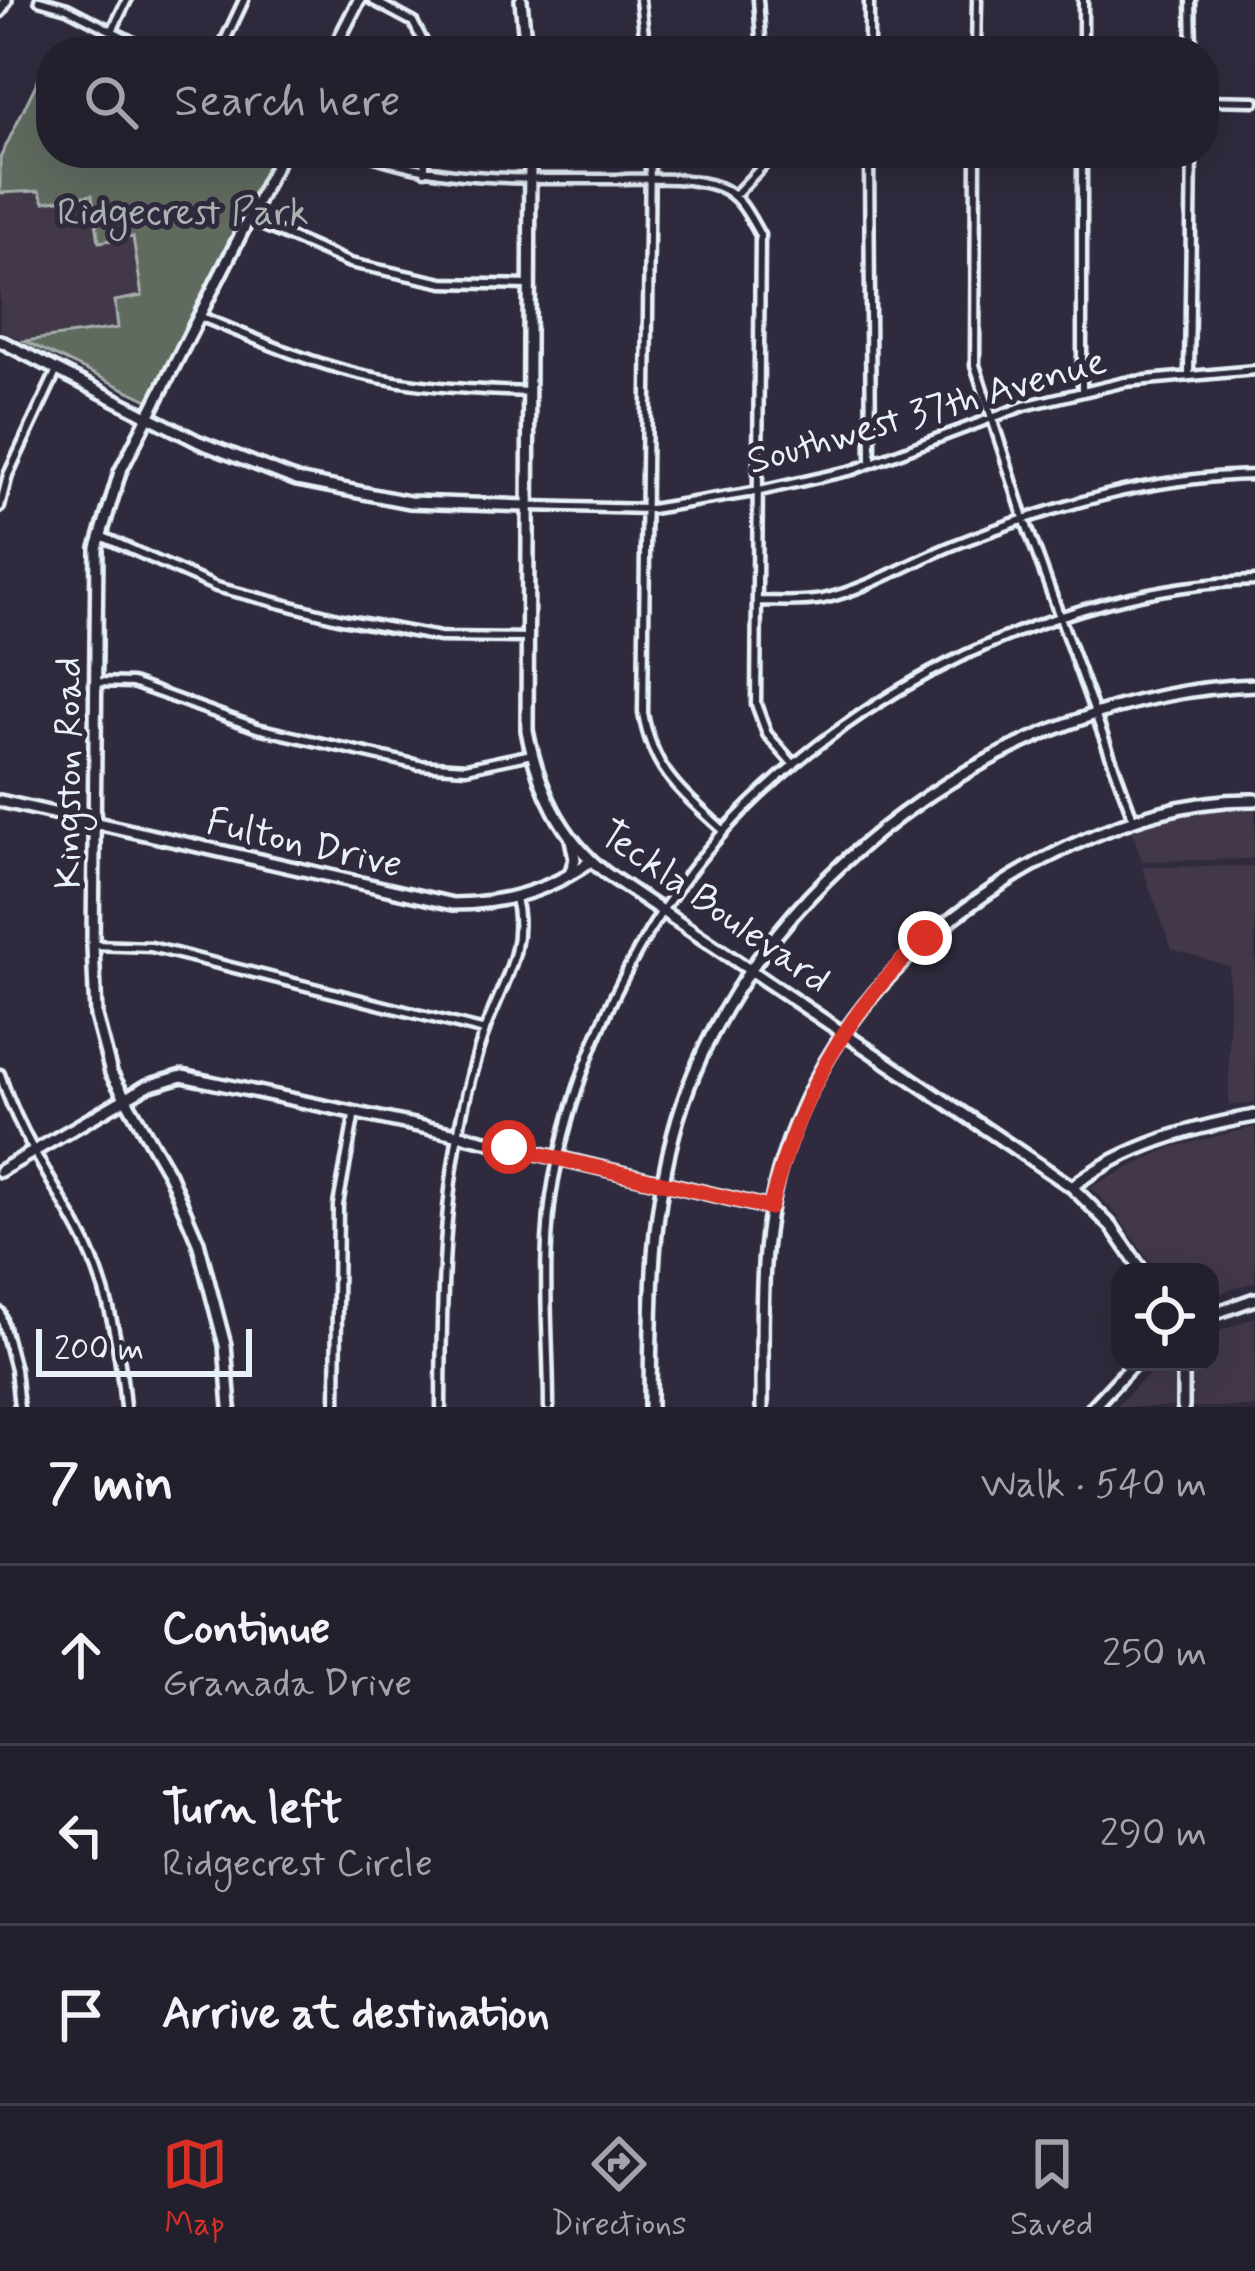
<!DOCTYPE html>
<meta charset="utf-8">
<style>
body{margin:0;font-family:Mynerve,sans-serif;background:#2f2d3a;color:#f1f3f6}
.controls{position:absolute;right:36px;bottom:36px;display:grid;overflow:hidden;border-radius:24px;box-shadow:0 12px 48px #0002}
.controls button{width:108px;height:108px;display:grid;place-items:center;padding:0;border:0;border-bottom:3px solid #403e4a;background:#23202e;color:#f1f3f6;font:60px sans-serif}
.scale{position:absolute;left:36px;bottom:30px;width:216px;box-sizing:border-box;padding-left:12px;border:6px solid #e8f1f8;border-top:0;font-size:33px;line-height:42px;white-space:nowrap;color:#e8f1f8;-webkit-text-stroke:9px #2f2a3d;paint-order:stroke}
.stop{position:absolute;width:36px;height:36px;margin:-27px;border:9px solid #d93025;border-radius:50%;background:#fff}
.stop.end{background:#d93025;border-color:#fff;box-shadow:0 3px 12px #0008}
.list{margin:0;padding:0;list-style:none}
h2{display:flex;justify-content:space-between;align-items:center;height:156px;margin:0;padding:0 48px;font-size:51px}
h2 small{font-size:39px;font-weight:400;color:#a3a3aa}
.list li{display:grid;grid-template-columns:78px 1fr auto;gap:36px;align-items:center;box-sizing:border-box;height:180px;padding:0 48px;border-top:3px solid #403e4a}
.list b{display:block;font-size:45px;white-space:nowrap}
.list p{margin:0;font-size:39px;white-space:nowrap;color:#a3a3aa}
.list em{font-size:39px;font-style:normal;color:#a3a3aa}
.icon{flex:none;width:66px;height:66px;fill:none;stroke:currentColor;stroke-width:2;stroke-linecap:round;stroke-linejoin:round}
.map{position:relative;flex:none;width:1255px;height:1407px;overflow:hidden}
.search{position:absolute;background:#23202e;box-shadow:0 12px 48px #0002;left:36px;right:36px;top:36px;height:132px;display:flex;align-items:center;gap:30px;box-sizing:border-box;padding:0 42px;border-radius:48px;color:#a3a3aa;font-size:45px}
.sheet{height:696px;background:#23202e}
nav{display:flex;justify-content:space-around;align-items:center;box-sizing:border-box;height:168px;border-top:3px solid #403e4a;background:#23202e;font-size:33px;color:#a3a3aa}
nav a{display:grid;justify-items:center;gap:6px}
nav .on{color:#d93025}
.map>svg:first-child{display:block}
.built{fill:#423848}
.green{fill:#616a5e;stroke:#a4aeab;stroke-width:3}
.lines{fill:none;stroke-linecap:round;stroke-linejoin:round}
.minor-casing{stroke:#e8f1f8;stroke-width:15}
.tertiary-casing{stroke:#e8f1f8;stroke-width:18}
.secondary-casing{stroke:#e8f1f8;stroke-width:18}
.minor{stroke:#2f2a3d;stroke-width:6}
.tertiary{stroke:#2f2a3d;stroke-width:9}
.secondary{stroke:#2f2a3d;stroke-width:9}
.route{stroke:#d93025;stroke-width:15}
.labels{text-anchor:middle;stroke-width:10;stroke-linejoin:round;paint-order:stroke}
.park-label{font-size:39px;fill:#abb4b3;stroke:#2f2a3d}
.street-label{font-size:39px;fill:#e8f1f8;stroke:#2f2a3d}
</style>
<div class="map">
<svg width="1255" height="1407" viewBox="0 0 1255 1407">
<rect width="100%" height="100%" fill="#2f2a3d"/>
<filter id="ink" filterUnits="userSpaceOnUse"><feTurbulence type="fractalNoise" baseFrequency=".00833" numOctaves="2"/><feDisplacementMap in="SourceGraphic" scale="24" xChannelSelector="R" yChannelSelector="G"/><feConvolveMatrix kernelMatrix="1 2 1 2 8 2 1 2 1" color-interpolation-filters="sRGB"/></filter>
<g filter="url(#ink)">
<path class="built" d="M 40,191 L 45,202 L 92,195 L 133,237 L 142,297 L 119,327 L 25,341 L 0,330 L 0,193 Z
M 1231,809 L 1255,809 L 1255,859 L 1142,861 L 1132,831 L 1182,814 Z
M 1255,866 L 1255,1104 L 1229,1105 L 1229,966 L 1172,949 L 1142,867 Z
M 1255,1127 L 1255,1282 L 1210,1296 L 1210,1272 L 1157,1272 L 1118,1216 L 1090,1187 L 1170,1148 Z
M 1255,1317 L 1255,1407 L 1192,1407 L 1192,1362 L 1210,1362 L 1210,1335 Z
M 1162,1362 L 1173,1362 L 1173,1407 L 1115,1407 Z"/>
<path class="green" d="M 51,53 L 51,153 L 275,153 L 154,403 L 25,341 L 118,328 L 115,301 L 142,296 L 133,237 L 99,242 L 92,195 L 44,202 L 39,191 L 0,193 L 0,158 Z"/>
<g class="lines">
<g class="minor-casing">
<path id="minor" d="M 39,0 L 67,8 L 151,51
M 372,0 L 413,22 L 428,51
M 640,0 L 646,51
M 758,0 L 762,51
M 869,0 L 869,51
M 1191,0 L 1192,51
M 112,31 L 127,0
M 220,51 L 244,0
M 976,51 L 977,0
M 1083,51 L 1083,0
M 1204,100 L 1255,101
M 363,153 C 444,182 524,179 609,179 C 644,179 686,175 719,187 C 741,196 749,216 760,235 L 756,704 L 767,734 L 794,765
M 650,153 L 643,713 C 653,772 682,792 724,831
M 869,153 L 871,461
M 976,153 L 975,365 L 1024,518 L 1133,818
M 425,171 L 425,153
M 734,196 L 775,153
M 250,220 L 350,263 L 443,283 L 529,285
M 199,316 C 251,337 304,361 359,374 C 414,387 473,390 529,392
M 1189,375 L 1192,153
M 1082,392 L 1082,153
M 528,506 L 651,509 L 760,491 L 853,470 L 1024,406 L 1125,382 L 1255,370
M 0,507 L 8,475 L 57,370
M 101,536 L 216,587 L 342,619 L 440,637 L 528,638
M 758,601 C 780,601 801,603 823,599 C 871,588 914,560 959,543 C 1057,505 1150,477 1255,475
M 96,682 L 132,683 L 257,728 L 419,765 L 466,768 L 532,754
M 93,945 L 151,947 L 485,1031
M 0,1074 C 18,1132 53,1181 81,1234 C 109,1287 120,1348 125,1407
M 0,1312 L 15,1369 L 19,1407
M 336,1407 L 338,1205 L 355,1112
M 441,1407 C 442,1278 442,1154 485,1030 C 502,984 528,948 515,898
M 549,1407 C 549,1332 540,1253 554,1179 C 579,1052 636,928 724,831 C 853,689 1063,586 1255,581"/>
</g>
<g class="tertiary-casing">
<path id="tertiary" d="M 0,11 L 6,0
M 333,51 L 359,0
M 0,341 L 199,442 L 297,480 L 409,502 L 528,506
M 570,874 L 575,859 L 571,839
M 0,1171 L 147,1086 L 182,1076 L 456,1134 L 770,1208
M 230,1407 L 225,1345 L 198,1242 L 169,1174 L 111,1073 L 96,1016 L 93,945 L 97,548 L 120,472 L 282,153
M 650,1407 C 651,1307 649,1216 678,1118 C 750,880 1008,693 1255,685
M 762,1407 C 763,1324 757,1241 782,1161 C 827,1018 929,916 1062,850 C 1124,820 1186,799 1255,800
M 1183,1407 L 1183,1362"/>
</g>
<g class="secondary-casing">
<path id="secondary" d="M 521,0 L 526,51
M 530,153 L 527,730 C 538,788 560,837 607,874 L 1072,1187 L 1112,1227 L 1143,1272
M 0,801 L 453,904 C 503,904 549,891 591,861
M 1072,1187 C 1122,1147 1192,1127 1255,1116
M 1210,1315 L 1255,1299
M 1093,1407 L 1135,1362"/>
</g>
<use href="#minor" class="minor"/>
<use href="#tertiary" class="tertiary"/>
<use href="#secondary" class="secondary"/>
</g>
</g>
<g class="lines" filter="url(#ink)">
<path class="route" d="M 509,1147 L 770,1208 C 797,1102 844,1013 925,938"/>
</g>
<g class="labels">
<g class="park-label">
<text x="183" y="224">Ridgecrest Park</text>
</g>
<g class="street-label">
<text transform="translate(926 409) rotate(-16)" y="14">Southwest 37th Avenue</text>
<text transform="translate(66 773) rotate(-90)" y="14">Kingston Road</text>
<text transform="translate(305 841) rotate(13)" y="14">Fulton Drive</text>
<text transform="translate(716 905) rotate(35)" y="14">Teckla Boulevard</text>
</g>
</g>
</svg>
<div class="controls">
<button><svg class="icon" aria-label="locate" viewBox="0 0 24 24"><circle cx="12" cy="12" r="6"/><path d="M12 2v4M12 18v4M2 12h4M18 12h4"/></svg></button>
</div>
<div class="scale">200 m</div>
<div class="stop" style="left:509px;top:1147px"></div>
<div class="stop end" style="left:925px;top:938px"></div>
<div class="search"><svg class="icon" aria-label="search" viewBox="0 0 24 24"><circle cx="10" cy="10" r="6"/><path d="M15 15l6 6"/></svg>Search here</div>
</div>
<section class="sheet">
<h2>7 min<small>Walk · 540 m</small></h2>
<ul class="list">
<li><svg class="icon" aria-label="ahead" viewBox="0 0 24 24"><path d="M12 20V5M6 11l6-6 6 6"/></svg><div><b>Continue</b><p>Granada Drive</p></div><em>250 m</em></li>
<li><svg class="icon" aria-label="left" viewBox="0 0 24 24"><path d="M17 20v-9H6M10 6l-5 5 5 5"/></svg><div><b>Turn left</b><p>Ridgecrest Circle</p></div><em>290 m</em></li>
<li><svg class="icon" aria-label="arrive" viewBox="0 0 24 24"><path d="M6 21V4h12l-3 4 3 4H6"/></svg><div><b>Arrive at destination</b></div></li>
</ul>
</section>
<nav>
<a class="on"><svg class="icon" aria-label="map" viewBox="0 0 24 24"><path d="M3 6l6-2 6 2 6-2v14l-6 2-6-2-6 2zM9 4v14M15 6v14"/></svg>Map</a>
<a><svg class="icon" aria-label="directions" viewBox="0 0 24 24"><path d="M12 3l9 9-9 9-9-9zM9 14v-3h6M13 9l2 2-2 2"/></svg>Directions</a>
<a><svg class="icon" aria-label="saved" viewBox="0 0 24 24"><path d="M7 4h10v16l-5-4-5 4z"/></svg>Saved</a>
</nav>
